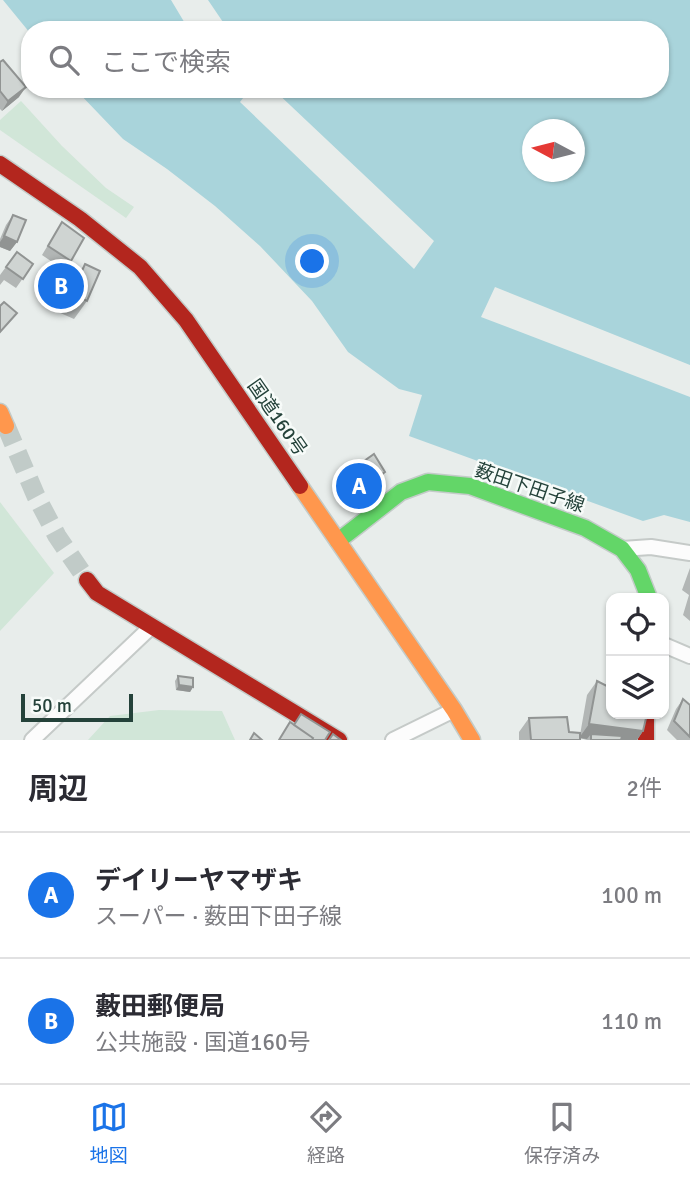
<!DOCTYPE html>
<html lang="ja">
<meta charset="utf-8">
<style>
body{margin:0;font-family:Signika,"Noto Sans JP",sans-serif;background:#f7f7f7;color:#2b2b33}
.controls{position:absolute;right:21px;bottom:21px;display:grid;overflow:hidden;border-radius:14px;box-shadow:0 2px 5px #0004}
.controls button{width:63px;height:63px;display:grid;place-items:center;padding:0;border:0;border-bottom:2px solid #e1e1e2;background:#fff;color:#2b2b33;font:35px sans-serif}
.compass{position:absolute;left:522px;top:119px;width:63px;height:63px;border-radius:50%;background:#fff;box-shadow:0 2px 5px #0004;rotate:277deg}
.scale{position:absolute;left:21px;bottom:18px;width:112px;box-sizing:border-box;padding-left:7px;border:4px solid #24423a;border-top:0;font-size:19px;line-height:24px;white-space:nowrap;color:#24423a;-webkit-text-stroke:5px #f7fbf9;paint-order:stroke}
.you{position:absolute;left:313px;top:262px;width:24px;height:24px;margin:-18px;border:5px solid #fff;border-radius:50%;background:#1a73e8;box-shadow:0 0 0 10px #1a73e833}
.badge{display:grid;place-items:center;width:46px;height:46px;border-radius:50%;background:#1a73e8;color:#fff;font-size:23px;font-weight:700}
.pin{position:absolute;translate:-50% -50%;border:4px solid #fff;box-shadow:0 2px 7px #0006}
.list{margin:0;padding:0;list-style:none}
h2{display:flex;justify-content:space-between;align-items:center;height:91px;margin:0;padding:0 28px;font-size:30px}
h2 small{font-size:23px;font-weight:400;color:#7c7c81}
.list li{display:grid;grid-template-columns:46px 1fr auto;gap:21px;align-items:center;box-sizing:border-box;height:126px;padding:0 28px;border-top:2px solid #e1e1e2}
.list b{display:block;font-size:26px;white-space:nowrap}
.list p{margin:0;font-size:23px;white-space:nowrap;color:#7c7c81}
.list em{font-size:23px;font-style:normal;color:#7c7c81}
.icon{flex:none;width:38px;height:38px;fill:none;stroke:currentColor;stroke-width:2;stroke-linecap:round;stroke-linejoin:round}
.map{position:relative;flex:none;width:690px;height:740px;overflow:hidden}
.search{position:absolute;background:#fff;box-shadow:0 2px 5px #0004;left:21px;right:21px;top:21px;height:77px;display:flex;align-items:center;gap:18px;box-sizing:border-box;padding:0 24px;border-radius:28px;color:#7c7c81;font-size:26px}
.sheet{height:343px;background:#fff}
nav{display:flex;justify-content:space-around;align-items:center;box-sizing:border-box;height:98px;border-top:2px solid #e1e1e2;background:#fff;font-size:19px;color:#7c7c81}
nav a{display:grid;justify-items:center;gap:4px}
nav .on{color:#1a73e8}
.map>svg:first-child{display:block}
.green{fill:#d1e6d8}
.water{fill:#a9d4db;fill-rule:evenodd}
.pier{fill:#e8edeb}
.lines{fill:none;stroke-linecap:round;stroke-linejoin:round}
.secondary-tunnel{stroke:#c1cbc8;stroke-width:19;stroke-dasharray:19 10;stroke-linecap:butt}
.street-casing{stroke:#c5cac8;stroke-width:18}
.fast-casing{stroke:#c3cbc8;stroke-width:19}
.slow-casing{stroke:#c3cbc8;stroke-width:19}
.jam-casing{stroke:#c3cbc8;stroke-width:19}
.street{stroke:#fcfcfc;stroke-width:14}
.fast{stroke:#63d668;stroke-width:16}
.slow{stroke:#ff974d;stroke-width:16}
.jam{stroke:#b3261e;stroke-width:16}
.wall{fill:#b2b6b5}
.shaded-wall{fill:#919493}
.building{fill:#cfd4d2;stroke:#919493;stroke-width:2}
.labels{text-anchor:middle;stroke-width:5;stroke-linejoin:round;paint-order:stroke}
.street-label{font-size:19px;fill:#24423a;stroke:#f7fbf9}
</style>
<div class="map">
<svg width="690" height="740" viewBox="0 0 690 740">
<rect width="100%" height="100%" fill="#e8edeb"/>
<path class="green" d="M 21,101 L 62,146 L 106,188 L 134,207 L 126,218 L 0,130 L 0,120 Z
M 0,502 L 54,573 L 0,631 Z
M 159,710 L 222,711 L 235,740 L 88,740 L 110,716 Z"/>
<path class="water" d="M 3,0 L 690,0 L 690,522 L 664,515 L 643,521 L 409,436 L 422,395 L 399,389 L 348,352 L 312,301 L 260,246 L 215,206 L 167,169 L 123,139 L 75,89 L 660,89 L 660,30 L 30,30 L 30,33 ZM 532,130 L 574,130 L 574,172 L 532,172 Z"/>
<path class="pier" d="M 171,0 L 208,0 L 227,28 L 224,30 L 189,30 Z
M 250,89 L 273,89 L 434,241 L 414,269 L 240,102 Z
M 495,287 L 690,365 L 690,397 L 481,317 Z"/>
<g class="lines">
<path class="secondary-tunnel" d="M 6,426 L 36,496 L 57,536 L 87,580"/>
<g class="street-casing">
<path id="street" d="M 622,549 L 651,547 L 690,553
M 664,645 L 690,656
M 32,740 L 152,626
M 393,740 L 454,710"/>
</g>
<g class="fast-casing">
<path id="fast" d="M 338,541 L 401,492 L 428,482 L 470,486 L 585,528 L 622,549 L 638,570 L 649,598"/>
</g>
<g class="slow-casing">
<path id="slow" d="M 0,412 L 6,426
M 300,486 L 454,710 L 472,740"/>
</g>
<g class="jam-casing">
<path id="jam" d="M 0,164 L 80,219 L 140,267 L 186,320 L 300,486
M 87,580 L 97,593 L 339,740
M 646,714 L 646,740"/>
</g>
<use href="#street" class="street"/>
<use href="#fast" class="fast"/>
<use href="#slow" class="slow"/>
<use href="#jam" class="jam"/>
</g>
<path class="wall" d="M 0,62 L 19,97 L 2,111 L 0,109 Z
M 13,215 L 17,242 L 10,251 L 0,247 L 0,239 L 6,225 Z
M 62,222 L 71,261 L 64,270 L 42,255 Z
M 17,252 L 33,264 L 16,288 L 4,280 L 0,285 L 0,275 Z
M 85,264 L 87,301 L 74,319 L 49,308 L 56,294 L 69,275 L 75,278 Z
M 343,476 L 379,482 L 348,503 L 336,486 Z
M 690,568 L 690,621 L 683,615 L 689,595 L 682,590 Z
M 611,617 L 611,644 L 607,644 Z
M 611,675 L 611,714 L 643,731 L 637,740 L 587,740 L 580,738 L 580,740 L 519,740 L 519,732 L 529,718 L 569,732 L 580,735 L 587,695 L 597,681 L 606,685 Z
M 178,676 L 193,687 L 190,692 L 176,690 L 175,681 Z
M 683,699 L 690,705 L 690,740 L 677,740 L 667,730 L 676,709 Z"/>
<path class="shaded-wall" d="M 26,87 L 19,97 L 2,111 L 8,101 Z
M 4,236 L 17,242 L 10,251 L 0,247 L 0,242 Z
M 385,472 L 379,482 L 348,503 L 355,493 Z
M 179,685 L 193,687 L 190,692 L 176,690 Z
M 589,724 L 643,731 L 637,740 L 591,740 L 591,734 L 587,739 L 579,738 Z"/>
<path class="building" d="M 3,60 L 26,87 L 8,101 L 0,91 L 0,62 Z
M 13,215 L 26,220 L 17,242 L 4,236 Z
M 62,222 L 84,238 L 71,261 L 48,246 Z
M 17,252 L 33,264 L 23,279 L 6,267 Z
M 85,264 L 100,271 L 87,301 L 62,289 L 69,275 L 78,280 Z
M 4,302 L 17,313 L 0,332 L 0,306 Z
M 374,454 L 385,472 L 355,493 L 343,476 Z
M 178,676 L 193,678 L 193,687 L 179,685 Z
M 597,681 L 611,688 L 611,714 L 647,714 L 643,731 L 589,724 Z
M 683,699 L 690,705 L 690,737 L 674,721 Z
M 301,714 L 330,732 L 325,740 L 312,740 L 313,738 L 294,725 Z
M 567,717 L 569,732 L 580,733 L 580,740 L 531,740 L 529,718 Z
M 290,722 L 313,738 L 312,740 L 279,740 Z
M 254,733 L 262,740 L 250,740 Z
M 333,734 L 341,740 L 329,740 Z
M 591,734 L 622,736 L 621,740 L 591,740 Z"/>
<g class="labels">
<g class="street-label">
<text transform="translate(278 417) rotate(55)" y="7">国道160号</text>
<text transform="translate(530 487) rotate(19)" y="7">薮田下田子線</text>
</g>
</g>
</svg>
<div class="controls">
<button><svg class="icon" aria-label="locate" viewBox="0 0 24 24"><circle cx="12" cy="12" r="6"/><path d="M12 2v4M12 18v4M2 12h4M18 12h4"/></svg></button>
<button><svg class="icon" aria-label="layers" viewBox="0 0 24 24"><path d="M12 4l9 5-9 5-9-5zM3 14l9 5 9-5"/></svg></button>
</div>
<svg class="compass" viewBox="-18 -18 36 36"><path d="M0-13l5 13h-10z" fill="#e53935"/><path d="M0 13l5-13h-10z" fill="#7c7c81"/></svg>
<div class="scale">50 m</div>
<div class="you"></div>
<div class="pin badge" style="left:359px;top:486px">A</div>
<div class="pin badge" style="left:61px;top:286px">B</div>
<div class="search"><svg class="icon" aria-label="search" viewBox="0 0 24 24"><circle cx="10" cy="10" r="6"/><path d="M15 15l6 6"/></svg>ここで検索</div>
</div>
<section class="sheet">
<h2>周辺<small>2件</small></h2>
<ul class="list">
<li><span class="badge">A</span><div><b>デイリーヤマザキ</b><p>スーパー · 薮田下田子線</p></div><em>100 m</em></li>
<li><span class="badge">B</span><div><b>藪田郵便局</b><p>公共施設 · 国道160号</p></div><em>110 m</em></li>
</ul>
</section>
<nav>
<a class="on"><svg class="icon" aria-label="map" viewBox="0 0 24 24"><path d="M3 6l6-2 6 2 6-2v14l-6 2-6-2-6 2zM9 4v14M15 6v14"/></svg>地図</a>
<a><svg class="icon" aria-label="directions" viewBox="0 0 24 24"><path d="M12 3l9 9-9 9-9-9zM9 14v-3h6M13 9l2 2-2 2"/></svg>経路</a>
<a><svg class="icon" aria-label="saved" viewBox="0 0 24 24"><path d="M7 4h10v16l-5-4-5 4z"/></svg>保存済み</a>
</nav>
